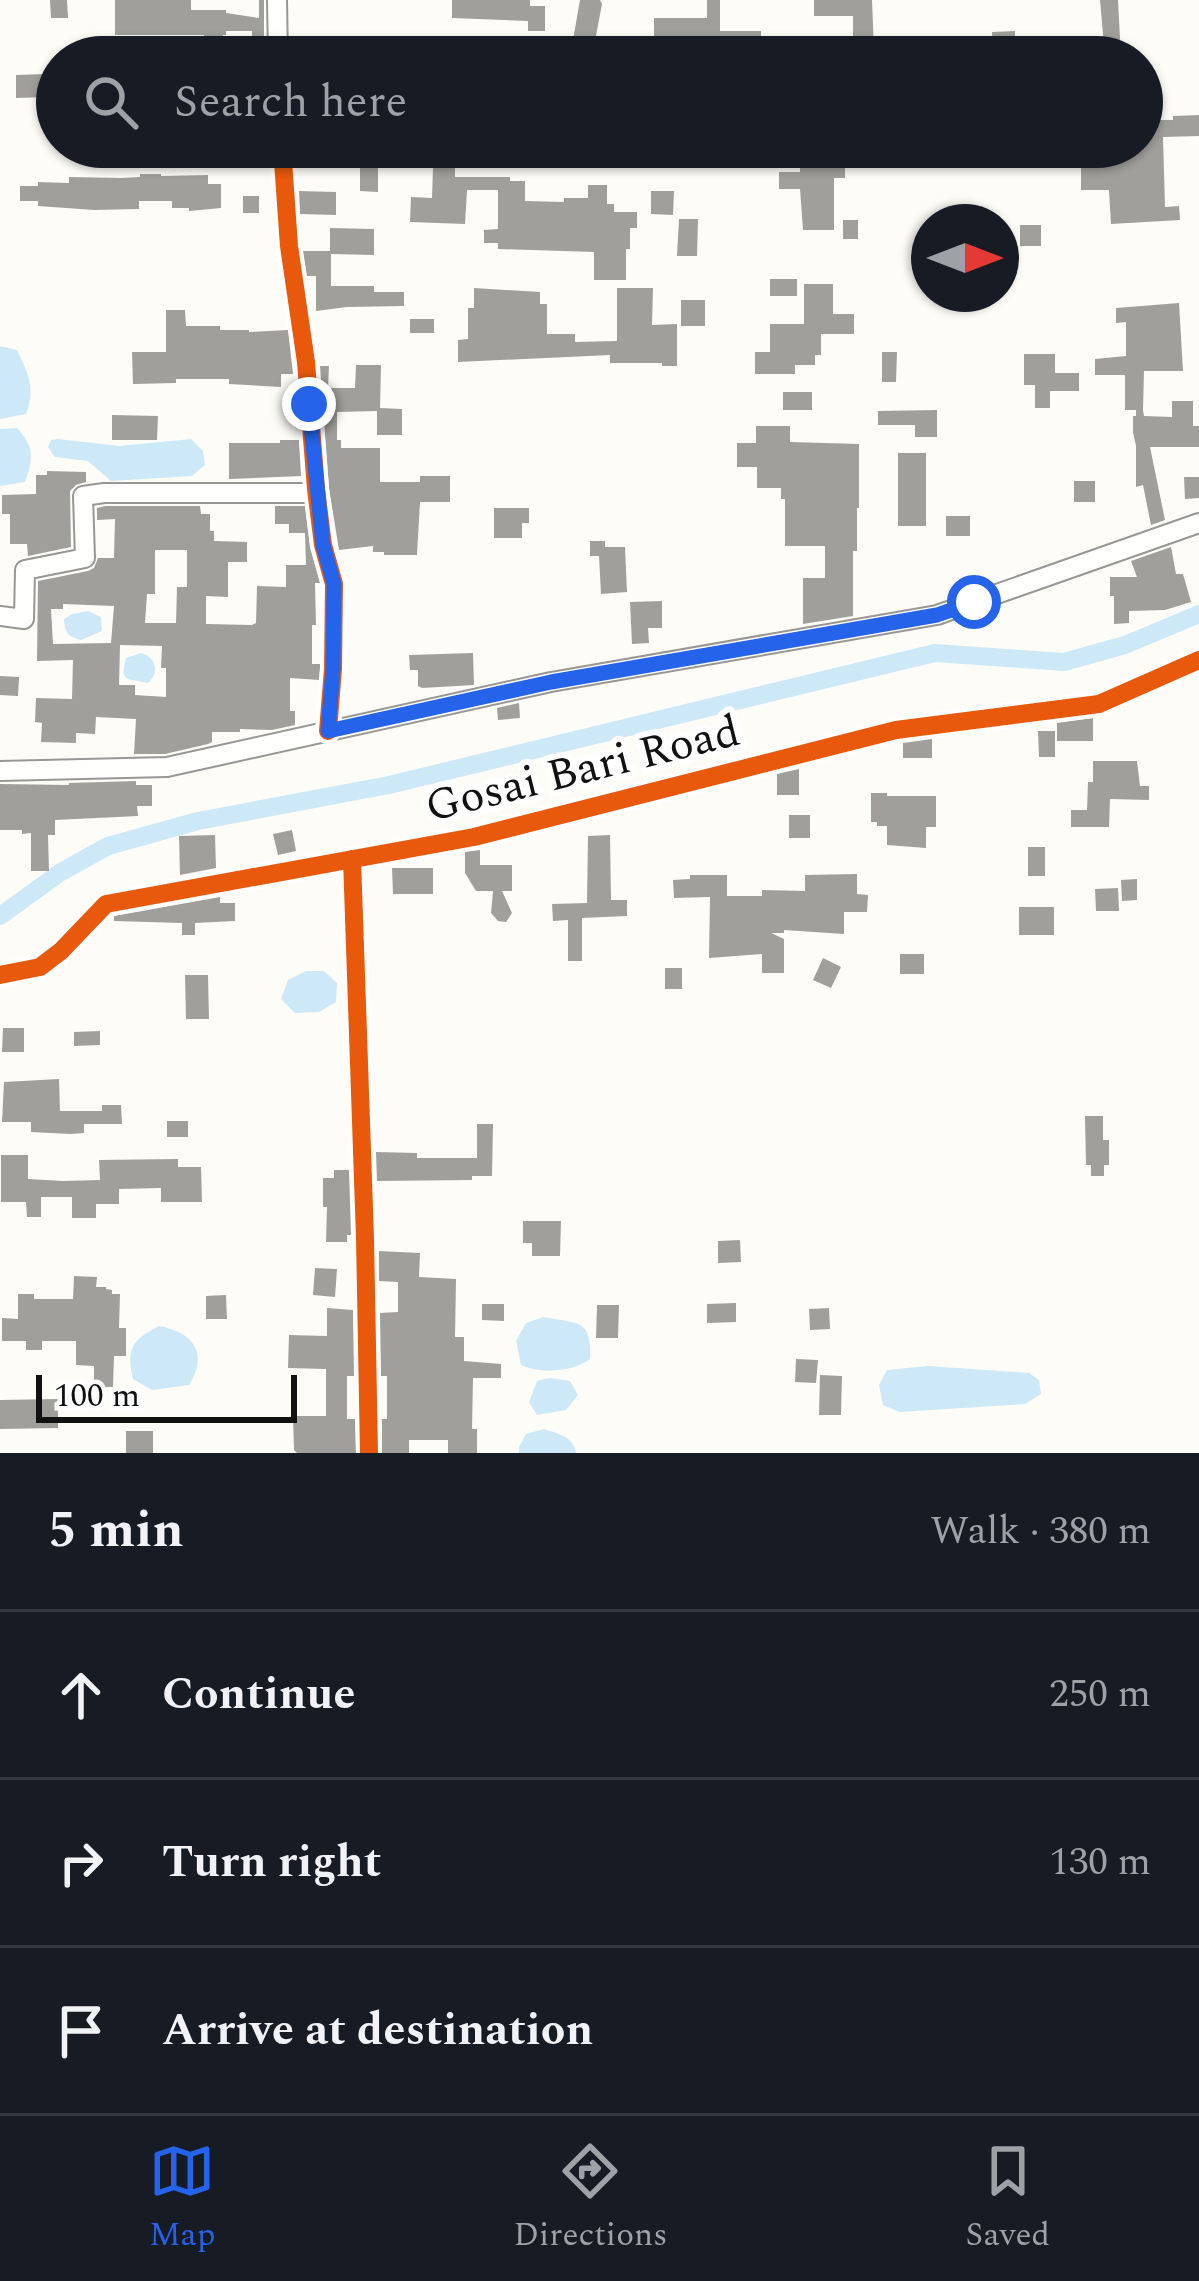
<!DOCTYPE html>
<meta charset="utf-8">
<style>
body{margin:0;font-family:Spectral,serif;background:#20242c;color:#f1f3f6}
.compass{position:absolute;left:911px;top:204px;width:108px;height:108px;border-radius:50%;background:#171b24;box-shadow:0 3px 9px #0004;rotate:90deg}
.scale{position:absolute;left:36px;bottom:30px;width:261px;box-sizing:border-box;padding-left:12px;border:6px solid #111;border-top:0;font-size:33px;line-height:42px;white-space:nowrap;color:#111;-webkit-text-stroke:9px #fff;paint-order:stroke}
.stop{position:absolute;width:36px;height:36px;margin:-27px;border:9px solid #2563eb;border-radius:50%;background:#fff}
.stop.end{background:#2563eb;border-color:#fff;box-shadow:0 3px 12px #0008}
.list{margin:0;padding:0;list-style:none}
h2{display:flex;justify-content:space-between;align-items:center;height:156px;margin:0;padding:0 48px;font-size:51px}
h2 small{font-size:39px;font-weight:400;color:#9ea1a6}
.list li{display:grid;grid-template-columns:78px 1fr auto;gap:36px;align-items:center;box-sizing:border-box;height:168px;padding:0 48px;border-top:3px solid #363941}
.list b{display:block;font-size:45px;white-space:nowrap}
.list em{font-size:39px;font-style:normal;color:#9ea1a6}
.icon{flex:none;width:66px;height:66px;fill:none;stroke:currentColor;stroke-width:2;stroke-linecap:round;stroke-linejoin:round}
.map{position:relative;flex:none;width:1199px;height:1453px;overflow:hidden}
.search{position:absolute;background:#171b24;box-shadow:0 3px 9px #0004;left:36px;right:36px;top:36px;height:132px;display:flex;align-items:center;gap:30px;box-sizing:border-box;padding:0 42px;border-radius:66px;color:#9ea1a6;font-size:45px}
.sheet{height:660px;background:#171b24}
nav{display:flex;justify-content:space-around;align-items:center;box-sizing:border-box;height:168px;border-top:3px solid #363941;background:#171b24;font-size:33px;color:#9ea1a6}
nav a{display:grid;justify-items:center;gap:6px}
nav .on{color:#2563eb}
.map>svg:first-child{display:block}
.water{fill:#cde8f7}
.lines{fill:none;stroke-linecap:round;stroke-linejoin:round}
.canal{stroke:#cde8f7;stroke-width:18}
.building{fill:#a19f9c;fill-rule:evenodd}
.minor-casing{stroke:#979795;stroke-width:22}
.minor{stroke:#fffffe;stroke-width:18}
.cycleway-casing{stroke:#fff;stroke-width:26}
.cycleway{stroke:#e8590c;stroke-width:18}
.route{stroke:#2563eb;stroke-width:15}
.labels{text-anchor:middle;stroke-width:12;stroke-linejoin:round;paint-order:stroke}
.street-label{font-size:45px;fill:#111;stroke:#fff}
</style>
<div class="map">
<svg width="1199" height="1453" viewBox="0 0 1199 1453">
<rect width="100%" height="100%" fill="#fdfcf7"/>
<path class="water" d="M 0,346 L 17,350 C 28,373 36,389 26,414 L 0,419 Z
M 17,428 C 35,447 33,459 25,482 L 0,486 L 0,429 Z
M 58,439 L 119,446 L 191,439 L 203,451 L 205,465 L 192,476 L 111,481 L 88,461 L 55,457 L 48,447 L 51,440 Z
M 88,611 L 101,617 L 102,631 L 81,640 C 67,636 65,633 64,619 L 72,614 Z
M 141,653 C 156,656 160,673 148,683 L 127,679 L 123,673 L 126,658 Z
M 306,971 L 324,971 L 337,983 L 336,1002 L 319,1012 L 295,1013 L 281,999 L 288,980 Z
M 543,1317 C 578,1324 592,1318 590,1359 C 573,1372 539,1374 521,1365 L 516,1341 L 526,1323 Z
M 159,1326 C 193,1332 209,1353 189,1385 L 152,1390 L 133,1379 C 126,1349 132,1340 159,1326 Z
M 928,1366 L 1029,1373 L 1039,1380 L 1041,1394 L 1025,1404 L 900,1412 L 883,1405 L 879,1385 L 887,1370 Z
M 550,1378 L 570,1381 L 578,1395 L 566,1410 L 537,1415 L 529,1402 L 537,1381 Z
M 544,1429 C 559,1434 573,1436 576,1453 L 519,1453 L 519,1447 L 526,1434 Z"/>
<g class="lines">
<path class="canal" d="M 0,916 L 61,872 L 108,846 L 198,821 L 389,785 L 935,653 L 1064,662 L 1125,645 L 1199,614"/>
</g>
<path class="building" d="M 50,0 L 67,0 L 68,18 L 51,18 Z
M 115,0 L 191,0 L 191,10 L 226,10 L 226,13 L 259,18 L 259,0 L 264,0 L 264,45 L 252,45 L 252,31 L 226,31 L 226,35 L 223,35 L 223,47 L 204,47 L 204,35 L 115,35 Z
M 452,0 L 530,0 L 530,6 L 545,6 L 545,31 L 528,31 L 528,21 L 452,18 Z
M 580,0 L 600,0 L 602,4 L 592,57 L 570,57 Z
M 707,0 L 720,0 L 720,31 L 761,31 L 761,57 L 711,57 L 710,51 L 666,51 L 666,57 L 649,57 L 649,36 L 654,36 L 654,18 L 707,18 Z
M 814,0 L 872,0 L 874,50 L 853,50 L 853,16 L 814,16 Z
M 1100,0 L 1118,0 L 1121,57 L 1105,57 Z
M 1015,31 L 1015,57 L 993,57 L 992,32 Z
M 46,74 L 47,97 L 16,98 L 16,75 Z
M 1199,115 L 1199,136 L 1163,137 L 1165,207 L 1179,206 L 1180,220 L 1111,224 L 1109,190 L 1081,190 L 1081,147 L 1142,147 L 1142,120 L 1173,120 L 1173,116 Z
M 800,147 L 820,147 L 820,151 L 845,151 L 845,178 L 834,178 L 834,230 L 803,230 L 800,189 L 779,189 L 779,172 L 800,172 Z
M 360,165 L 378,165 L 378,192 L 360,191 Z
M 433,168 L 455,168 L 455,177 L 510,177 L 510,181 L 525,181 L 525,201 L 564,202 L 564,198 L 588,198 L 588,185 L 607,185 L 607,204 L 614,204 L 614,212 L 637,212 L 637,228 L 630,228 L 630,249 L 626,249 L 626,280 L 594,280 L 594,252 L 498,249 L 498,243 L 484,243 L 484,230 L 498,229 L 498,190 L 467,190 L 465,224 L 410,222 L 411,197 L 432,198 Z
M 140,174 L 161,174 L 161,176 L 208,175 L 208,184 L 221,184 L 221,208 L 189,211 L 189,208 L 172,208 L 172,201 L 139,201 L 139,209 L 94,210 L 38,206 L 38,201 L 20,201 L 20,186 L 38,186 L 38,182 L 69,183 L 69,177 L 121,178 L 140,177 Z
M 299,191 L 336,192 L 336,215 L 300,214 Z
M 651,191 L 674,191 L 673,215 L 651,214 Z
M 243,196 L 259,196 L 259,213 L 243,213 Z
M 679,219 L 698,219 L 697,256 L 677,256 Z
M 843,220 L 858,220 L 858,239 L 843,239 Z
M 1020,225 L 1041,225 L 1041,246 L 1020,246 Z
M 330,228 L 374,229 L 374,255 L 331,254 L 331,286 L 374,286 L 374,292 L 404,292 L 404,306 L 347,307 L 316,311 L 316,276 L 307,276 L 303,251 L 330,251 Z
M 770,279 L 797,279 L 797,296 L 770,296 Z
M 804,284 L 833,284 L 833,314 L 854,314 L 854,334 L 821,334 L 821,355 L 815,355 L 815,365 L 795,365 L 795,374 L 755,374 L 755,352 L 770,352 L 770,324 L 804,324 Z
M 474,288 L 540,292 L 540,304 L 547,304 L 547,334 L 575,334 L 575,342 L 617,341 L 617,288 L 653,288 L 652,325 L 677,324 L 677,366 L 662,366 L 662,363 L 610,363 L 610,355 L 458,362 L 458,340 L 468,339 L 468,308 L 474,308 Z
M 681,300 L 705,300 L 705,326 L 681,326 Z
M 1179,303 L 1183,371 L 1144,371 L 1143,410 L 1144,416 L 1172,417 L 1172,401 L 1193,401 L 1193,426 L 1199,426 L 1199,447 L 1150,447 L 1165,520 L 1151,525 L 1143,485 L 1136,487 L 1136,446 L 1133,432 L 1133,416 L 1136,416 L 1136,410 L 1125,410 L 1125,375 L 1095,375 L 1095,359 L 1126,356 L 1126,322 L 1116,323 L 1116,308 Z
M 166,310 L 185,310 L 186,326 L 220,326 L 220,330 L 249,330 L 249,332 L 288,330 L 293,374 L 281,374 L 281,387 L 229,384 L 229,379 L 176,379 L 176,383 L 133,384 L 132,352 L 166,352 Z
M 410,319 L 434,319 L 434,333 L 410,333 Z
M 882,352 L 897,352 L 896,382 L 882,382 Z
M 1024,354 L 1055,354 L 1055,373 L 1079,373 L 1079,391 L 1050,391 L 1050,408 L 1035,408 L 1035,385 L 1024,385 Z
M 356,365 L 381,365 L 380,408 L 402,409 L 402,435 L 377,435 L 377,411 L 337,412 L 337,440 L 341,440 L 341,448 L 380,448 L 380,482 L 420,482 L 420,476 L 450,476 L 450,502 L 420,502 L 417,555 L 384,555 L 384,552 L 373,552 L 373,546 L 339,550 L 329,488 L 320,366 L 329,366 L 328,388 L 355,388 Z
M 783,392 L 812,392 L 812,410 L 783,410 Z
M 937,410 L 937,437 L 915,437 L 915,425 L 878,425 L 878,411 Z
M 112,415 L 158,416 L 157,440 L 112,440 Z
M 756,426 L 790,426 L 790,442 L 859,444 L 859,508 L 857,508 L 857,551 L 853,551 L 853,616 L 803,624 L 803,578 L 825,578 L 825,546 L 785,546 L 785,499 L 781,499 L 781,488 L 757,488 L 757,467 L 737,467 L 737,443 L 756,443 Z
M 280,440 L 299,440 L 301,476 L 229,479 L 229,443 L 280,443 Z
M 898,453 L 926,453 L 926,526 L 898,526 Z
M 47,471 L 86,472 L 86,482 L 76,485 L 70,491 L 71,547 L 28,556 L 27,544 L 10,544 L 10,514 L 2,514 L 2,495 L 36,494 L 36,475 L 47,475 Z
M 1184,477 L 1199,477 L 1199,498 L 1185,499 Z
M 1074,481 L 1095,481 L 1095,502 L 1074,502 Z
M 105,506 L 200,506 L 201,514 L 210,514 L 210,531 L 214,531 L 214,541 L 247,542 L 247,562 L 228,562 L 228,597 L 206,596 L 206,624 L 252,625 L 256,623 L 257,586 L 286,587 L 286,565 L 306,565 L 305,533 L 289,533 L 289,524 L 275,524 L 275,506 L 305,506 L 310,547 L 320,583 L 315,583 L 316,625 L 312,625 L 312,664 L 320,664 L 320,668 L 319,680 L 290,678 L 290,711 L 295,711 L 295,725 L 272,730 L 240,729 L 240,732 L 212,732 L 212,742 L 208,744 L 165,754 L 134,754 L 136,719 L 96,717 L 95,734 L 76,733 L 76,743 L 41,742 L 42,723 L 35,722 L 36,698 L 72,699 L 73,660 L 37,661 L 38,581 L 88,571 L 94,568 L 98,558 L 114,558 L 115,519 L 97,520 L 97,508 ZM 155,550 L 187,550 L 187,587 L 177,587 L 176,623 L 145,623 L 147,594 L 155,594 ZM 63,604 L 114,606 L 111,643 L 53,644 L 51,609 L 63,609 ZM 120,645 L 162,646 L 161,668 L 166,668 L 166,697 L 135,695 L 135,685 L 119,685 Z
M 494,508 L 529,508 L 529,523 L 522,523 L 522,538 L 494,538 Z
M 946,516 L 970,516 L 970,536 L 946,536 Z
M 590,541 L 605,541 L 605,547 L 625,547 L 627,592 L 601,594 L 599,556 L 590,556 Z
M 1171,547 L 1176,574 L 1183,574 L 1191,602 L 1165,610 L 1129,611 L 1129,623 L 1114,624 L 1114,596 L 1110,596 L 1110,577 L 1137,577 L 1131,561 Z
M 662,601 L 662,628 L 648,628 L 649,643 L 632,644 L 630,602 Z
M 473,653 L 474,685 L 422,688 L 418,686 L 418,670 L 410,670 L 409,655 Z
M 0,676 L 19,677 L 18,696 L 0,695 Z
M 519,703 L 520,718 L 498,720 L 497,708 Z
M 1093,718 L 1093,741 L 1057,741 L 1057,723 Z
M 1038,731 L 1055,731 L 1055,757 L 1039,757 Z
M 932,739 L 932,758 L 903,758 L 903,743 Z
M 1093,761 L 1137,761 L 1140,786 L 1149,786 L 1149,800 L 1110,799 L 1109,827 L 1071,827 L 1071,810 L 1087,810 L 1088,782 L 1093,782 Z
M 799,769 L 799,795 L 777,795 L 777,774 Z
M 136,781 L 136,785 L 152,785 L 152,806 L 137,806 L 138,816 L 55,820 L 55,835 L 48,835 L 49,871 L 31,871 L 31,833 L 22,834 L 22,830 L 0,830 L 0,784 L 69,785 L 69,783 Z
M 871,793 L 887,793 L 887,796 L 936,796 L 936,827 L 926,827 L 926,848 L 887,845 L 887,826 L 877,826 L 877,822 L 871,822 Z
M 789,815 L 810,815 L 810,838 L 789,838 Z
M 292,830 L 296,851 L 278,855 L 273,834 Z
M 215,835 L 216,868 L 180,875 L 179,836 Z
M 610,835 L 611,900 L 627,900 L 627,916 L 582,918 L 582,961 L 568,961 L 568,920 L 553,921 L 552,904 L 587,903 L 588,836 Z
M 1028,847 L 1045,847 L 1045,876 L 1028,876 Z
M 480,850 L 480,865 L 512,865 L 512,891 L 502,891 L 512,913 L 506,922 L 498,921 L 491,913 L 493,891 L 476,891 L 465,873 L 465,852 Z
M 392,868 L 433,868 L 433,894 L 393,894 Z
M 857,874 L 857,894 L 868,895 L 867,912 L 844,912 L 844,934 L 784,930 L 784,933 L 771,933 L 784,939 L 784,973 L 762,973 L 762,954 L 709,958 L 710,897 L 674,898 L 673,880 L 690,879 L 690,875 L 727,875 L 727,896 L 762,896 L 762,890 L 805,891 L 805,875 Z
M 1137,879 L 1137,900 L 1122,901 L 1121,880 Z
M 1118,888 L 1119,911 L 1096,911 L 1095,889 Z
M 220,897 L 220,903 L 235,903 L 235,921 L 195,923 L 195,935 L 182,935 L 182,923 L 114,921 L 114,916 Z
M 1019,907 L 1054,907 L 1054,935 L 1019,935 Z
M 900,954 L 924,954 L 924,974 L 900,974 Z
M 823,958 L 841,967 L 831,988 L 813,980 Z
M 665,968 L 682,968 L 682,989 L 665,989 Z
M 185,975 L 208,975 L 209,1019 L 186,1019 Z
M 3,1028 L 24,1028 L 24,1052 L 2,1052 Z
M 100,1031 L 100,1045 L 74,1046 L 74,1032 Z
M 59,1079 L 60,1111 L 102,1111 L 102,1105 L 121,1105 L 122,1124 L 84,1124 L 84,1133 L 70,1134 L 31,1132 L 31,1122 L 2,1122 L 4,1082 Z
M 1085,1116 L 1103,1116 L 1103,1140 L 1109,1140 L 1109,1165 L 1104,1165 L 1104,1176 L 1091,1176 L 1091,1165 L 1086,1165 Z
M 167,1121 L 188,1121 L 188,1137 L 167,1137 Z
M 477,1124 L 493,1124 L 492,1176 L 472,1176 L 472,1180 L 377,1181 L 376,1152 L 417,1153 L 417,1158 L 477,1158 Z
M 1,1155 L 28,1155 L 28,1179 L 63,1181 L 100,1180 L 99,1160 L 178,1159 L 178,1167 L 201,1167 L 202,1202 L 161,1202 L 161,1188 L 119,1189 L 119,1204 L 96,1204 L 96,1218 L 72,1218 L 72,1197 L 41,1197 L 41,1217 L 27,1217 L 26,1202 L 1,1202 Z
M 334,1170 L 349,1170 L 351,1235 L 347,1235 L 347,1242 L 326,1242 L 327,1207 L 323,1207 L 323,1178 L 334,1178 Z
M 523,1221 L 561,1221 L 560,1256 L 532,1256 L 532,1243 L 523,1243 Z
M 740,1240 L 741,1262 L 718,1263 L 718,1241 Z
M 379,1251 L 420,1253 L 419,1277 L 456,1279 L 455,1337 L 464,1337 L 464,1361 L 501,1364 L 501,1378 L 473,1378 L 472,1429 L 477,1429 L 477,1453 L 448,1453 L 448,1440 L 409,1440 L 409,1453 L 382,1453 L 382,1419 L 387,1419 L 387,1376 L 381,1376 L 380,1313 L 398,1312 L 398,1282 L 379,1281 Z
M 315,1268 L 337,1269 L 335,1297 L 313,1295 Z
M 74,1276 L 97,1277 L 96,1287 L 106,1287 L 106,1289 L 112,1290 L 112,1294 L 120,1294 L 119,1328 L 126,1328 L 126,1356 L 114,1356 L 113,1387 L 94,1387 L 94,1366 L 76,1365 L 76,1341 L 42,1341 L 42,1350 L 26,1350 L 26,1341 L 2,1341 L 2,1318 L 18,1319 L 18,1294 L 34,1294 L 34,1299 L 73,1299 Z
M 226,1295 L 227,1319 L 206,1319 L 206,1296 Z
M 736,1303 L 736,1322 L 707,1323 L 707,1304 Z
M 482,1304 L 504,1304 L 504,1321 L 482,1320 Z
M 597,1305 L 619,1305 L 618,1338 L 596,1338 Z
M 327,1308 L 353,1310 L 354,1376 L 347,1376 L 347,1419 L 355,1419 L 356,1453 L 297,1453 L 294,1450 L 293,1416 L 326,1416 L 326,1369 L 288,1368 L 289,1335 L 327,1336 Z
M 829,1308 L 830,1329 L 810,1330 L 809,1309 Z
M 796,1359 L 818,1360 L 816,1383 L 795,1382 Z
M 820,1375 L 842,1376 L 841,1415 L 819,1415 Z
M 58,1399 L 58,1428 L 0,1429 L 0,1400 Z
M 126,1431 L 153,1431 L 153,1453 L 126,1453 Z"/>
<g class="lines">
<g class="minor-casing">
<path id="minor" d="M 277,0 L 278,57
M 282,147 L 289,246 L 306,362 L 316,489 L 323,545 L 334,584 L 333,669 L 328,731
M 0,616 L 24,619 L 25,570 L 85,558 L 83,496 L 104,493 L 317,493
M 0,771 L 167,767 L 551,682 L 937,615 L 1199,523
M 352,859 L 365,1238 L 369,1453
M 0,975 L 40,967 L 61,951 L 106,904 L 474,837 L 896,730 L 1099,704 L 1199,660"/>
</g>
<use href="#minor" class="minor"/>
<g class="cycleway-casing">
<path id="cycleway" d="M 282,147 L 289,246 L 306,362 L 316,489 L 323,545 L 334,584 L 333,669 L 328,731
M 352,859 L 365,1238 L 369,1453
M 0,975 L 40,967 L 61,951 L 106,904 L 474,837 L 896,730 L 1099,704 L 1199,660"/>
</g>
<use href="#cycleway" class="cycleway"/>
</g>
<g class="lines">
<path class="route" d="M 309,404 L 323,545 L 334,584 L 333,669 L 328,731 L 551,682 L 937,615 L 974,602"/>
</g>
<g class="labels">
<g class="street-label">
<text transform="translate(582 767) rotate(-14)" y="16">Gosai Bari Road</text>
</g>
</g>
</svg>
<svg class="compass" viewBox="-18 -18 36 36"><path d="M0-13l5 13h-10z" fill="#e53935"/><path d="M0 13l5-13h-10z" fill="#9ea1a6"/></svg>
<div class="scale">100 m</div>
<div class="stop" style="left:974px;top:602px"></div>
<div class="stop end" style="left:309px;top:404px"></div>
<div class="search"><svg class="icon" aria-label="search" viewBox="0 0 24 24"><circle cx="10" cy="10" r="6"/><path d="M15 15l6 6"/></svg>Search here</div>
</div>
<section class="sheet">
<h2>5 min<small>Walk · 380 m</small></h2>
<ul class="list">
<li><svg class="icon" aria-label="ahead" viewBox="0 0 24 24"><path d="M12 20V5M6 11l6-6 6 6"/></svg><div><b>Continue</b></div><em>250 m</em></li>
<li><svg class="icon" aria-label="right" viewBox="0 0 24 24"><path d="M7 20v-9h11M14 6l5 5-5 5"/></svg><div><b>Turn right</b></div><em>130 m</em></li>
<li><svg class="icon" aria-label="arrive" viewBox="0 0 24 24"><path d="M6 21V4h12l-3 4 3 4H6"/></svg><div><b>Arrive at destination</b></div></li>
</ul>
</section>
<nav>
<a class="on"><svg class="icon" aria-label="map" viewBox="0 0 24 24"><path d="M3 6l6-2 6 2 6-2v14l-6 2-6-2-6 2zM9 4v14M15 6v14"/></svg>Map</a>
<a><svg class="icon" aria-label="directions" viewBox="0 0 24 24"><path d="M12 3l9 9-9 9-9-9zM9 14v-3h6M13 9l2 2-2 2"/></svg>Directions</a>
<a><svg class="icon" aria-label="saved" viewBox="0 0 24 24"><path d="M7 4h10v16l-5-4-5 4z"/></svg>Saved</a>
</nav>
